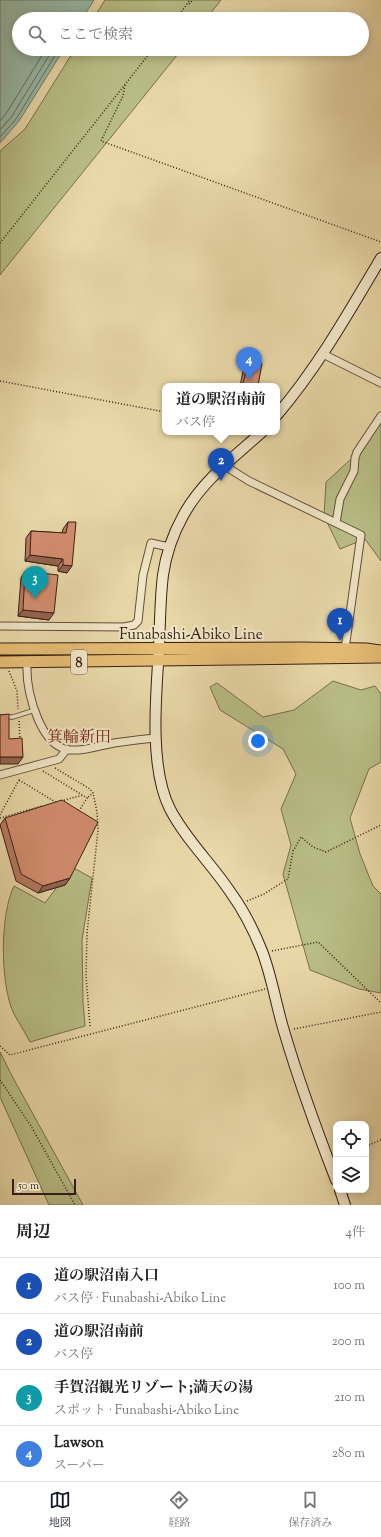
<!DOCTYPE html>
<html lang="ja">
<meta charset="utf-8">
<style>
body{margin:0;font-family:"Sorts Mill Goudy","Noto Serif JP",serif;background:#f2f2f2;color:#222}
.controls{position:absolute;right:12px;bottom:12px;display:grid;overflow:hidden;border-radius:8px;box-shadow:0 2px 10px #0003}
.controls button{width:36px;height:36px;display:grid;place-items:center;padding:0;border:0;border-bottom:1px solid #e0e0e0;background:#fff;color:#222;font:20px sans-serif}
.scale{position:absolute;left:12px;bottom:10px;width:64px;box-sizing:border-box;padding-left:4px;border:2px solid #372018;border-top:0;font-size:11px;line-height:14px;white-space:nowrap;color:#372018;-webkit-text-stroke:3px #f0e5c6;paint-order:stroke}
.you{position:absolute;left:258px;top:741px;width:14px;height:14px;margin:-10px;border:3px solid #fff;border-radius:50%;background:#1a73e8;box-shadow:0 0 0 6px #1a73e833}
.badge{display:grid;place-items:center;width:26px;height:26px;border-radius:50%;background:#111827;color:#fff;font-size:13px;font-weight:700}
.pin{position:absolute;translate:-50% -33px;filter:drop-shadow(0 1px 2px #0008)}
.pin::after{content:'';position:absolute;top:21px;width:14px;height:12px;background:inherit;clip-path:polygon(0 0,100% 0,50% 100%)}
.popup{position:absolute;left:162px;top:383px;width:118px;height:52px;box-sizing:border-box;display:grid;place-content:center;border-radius:8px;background:#fff;filter:drop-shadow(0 1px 3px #0005);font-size:13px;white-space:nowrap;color:#767676}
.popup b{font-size:15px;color:#222}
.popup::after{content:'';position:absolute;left:50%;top:100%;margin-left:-8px;border:8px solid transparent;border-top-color:#fff}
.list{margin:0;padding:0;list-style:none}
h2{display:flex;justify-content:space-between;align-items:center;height:52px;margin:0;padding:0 16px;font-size:17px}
h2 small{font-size:13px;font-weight:400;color:#767676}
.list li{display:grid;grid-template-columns:26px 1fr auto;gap:12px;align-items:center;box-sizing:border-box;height:56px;padding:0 16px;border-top:1px solid #e0e0e0}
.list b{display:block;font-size:15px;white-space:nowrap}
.list p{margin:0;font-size:13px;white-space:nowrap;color:#767676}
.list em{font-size:13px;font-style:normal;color:#767676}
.icon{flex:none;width:22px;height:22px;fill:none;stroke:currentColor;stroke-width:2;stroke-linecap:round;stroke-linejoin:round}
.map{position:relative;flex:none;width:381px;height:1205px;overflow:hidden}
.search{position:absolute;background:#fff;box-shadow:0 2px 10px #0003;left:12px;right:12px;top:12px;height:44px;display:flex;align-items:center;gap:10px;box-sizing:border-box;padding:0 14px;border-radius:22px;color:#767676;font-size:15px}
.sheet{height:276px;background:#fff}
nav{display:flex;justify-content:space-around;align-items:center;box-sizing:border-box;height:56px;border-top:1px solid #e0e0e0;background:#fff;font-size:11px;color:#767676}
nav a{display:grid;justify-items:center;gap:2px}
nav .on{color:#111827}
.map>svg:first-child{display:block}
.green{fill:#b8be86;stroke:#786f4f}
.water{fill:#97baa8;stroke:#717c6e}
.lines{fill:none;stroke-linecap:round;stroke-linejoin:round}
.shore{stroke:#676d60;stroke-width:1}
.lane-casing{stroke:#634e3c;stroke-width:5.5}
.street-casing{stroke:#634e3c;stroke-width:9}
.secondary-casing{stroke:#372018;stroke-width:12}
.primary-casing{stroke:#372018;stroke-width:13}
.path{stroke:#372018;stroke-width:1.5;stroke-dasharray:1 2;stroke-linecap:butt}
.lane{stroke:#f0e5c6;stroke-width:3.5}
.street{stroke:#f0e5c6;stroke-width:7}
.secondary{stroke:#f0e5c6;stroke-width:10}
.primary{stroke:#e4bc74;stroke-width:11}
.wall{fill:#b5795f;stroke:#372018}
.shaded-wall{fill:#94634e;stroke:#372018}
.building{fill:#d38d6f;stroke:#372018}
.labels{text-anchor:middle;stroke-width:4;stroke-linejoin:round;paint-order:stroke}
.shield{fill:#f0e5c6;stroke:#6e5b4c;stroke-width:1}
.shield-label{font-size:14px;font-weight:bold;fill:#372018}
.street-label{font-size:15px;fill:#372018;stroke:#f0e5c6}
.neighbourhood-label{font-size:16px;fill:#7a1f14;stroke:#f0e5c6}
</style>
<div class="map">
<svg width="381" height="1205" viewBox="0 0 381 1205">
<rect width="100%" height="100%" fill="#e8d7a7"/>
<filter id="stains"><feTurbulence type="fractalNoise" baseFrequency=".005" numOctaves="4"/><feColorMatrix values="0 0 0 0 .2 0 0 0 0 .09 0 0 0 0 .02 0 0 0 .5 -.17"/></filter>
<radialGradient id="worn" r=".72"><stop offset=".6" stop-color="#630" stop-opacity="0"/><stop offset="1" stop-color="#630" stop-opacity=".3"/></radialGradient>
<path class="green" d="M 105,0 L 221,0 L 206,19 L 93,19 Z
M 75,49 L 182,49 L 0,275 L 0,151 L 25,129 Z
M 381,420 L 381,561 L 365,539 L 340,549 L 324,516 L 326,482 L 350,460 L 363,450 Z
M 333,681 L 361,690 L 375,686 L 381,694 L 381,762 L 369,769 L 350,818 L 360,854 L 373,886 L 381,894 L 381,993 L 359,989 L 310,970 L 283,874 L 291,845 L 281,809 L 296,774 L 283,749 L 220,710 L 210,687 L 217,683 L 263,717 L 294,710 Z
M 72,867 L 92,878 L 82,940 L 83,1002 L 85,1026 L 30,1042 C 25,1032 18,1022 13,1012 C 0,982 0,914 14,886 L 45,903 Z
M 0,1052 L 11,1074 L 83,1205 L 49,1205 L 0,1097 Z"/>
<path class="water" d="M 0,0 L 94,0 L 82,19 L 19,19 L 19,49 L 64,49 L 19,121 L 0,143 Z"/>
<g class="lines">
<path class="shore" d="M 0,121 L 7,112 L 46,49
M 0,130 L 12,116 L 53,49
M 0,137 L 16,119 L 59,49"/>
<g class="lane-casing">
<path id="lane" d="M 0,717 L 13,717 L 35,710"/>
</g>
<g class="street-casing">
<path id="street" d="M 323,354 L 381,383
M 225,466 L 249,481 L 361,535 L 345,649
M 336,523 L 340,499 L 354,471 L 355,458 L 357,452 L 381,416
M 0,626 L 124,627 L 134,625 L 138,621 L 143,575 L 151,543 L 169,547
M 27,662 C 26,683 30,700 38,719 C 56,761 77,751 114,743 C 128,741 142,739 156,738
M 0,775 L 59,759 L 67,749"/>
</g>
<g class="secondary-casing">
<path id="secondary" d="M 277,415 C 318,367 349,312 381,258
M 262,432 C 234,457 201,482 183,516 C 173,534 166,554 163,575 C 160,599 160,625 159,649 C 156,695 149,768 170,809 C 186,840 212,864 231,893 C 244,911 254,931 262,951 C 272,977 276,1005 284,1031 C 299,1082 317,1131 336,1180
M 340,1190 L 345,1205"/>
</g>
<g class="primary-casing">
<path id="primary" d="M 0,649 L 303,648 L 366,649 L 381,651
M 0,662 L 381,657"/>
</g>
<path class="path" d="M 189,4 L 193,0
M 176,19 L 190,0
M 125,85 L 123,96 L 101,141 L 381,242
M 0,243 L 153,49
M 0,381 L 165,412
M 9,671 L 17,691 L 18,709
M 19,721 L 20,739
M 55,768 L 90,789 L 93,793 L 87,798
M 43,771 L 87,798 L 79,811
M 19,780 L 57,803
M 61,801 L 83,795
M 0,815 L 20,778
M 0,818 L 42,806
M 247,901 L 264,894 L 288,879 L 293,851 L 301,837 L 313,847 L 326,852 L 381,825
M 272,951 L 318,942 L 381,1003
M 90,1026 L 86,976 L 87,933 L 98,830 L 97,812 L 93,793
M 294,1029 L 381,1012
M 0,1046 L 10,1055 L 265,989
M 0,1080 L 31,1126 L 75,1205
M 366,1146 L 381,1140"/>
<use href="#lane" class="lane"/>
<use href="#street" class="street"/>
<use href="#secondary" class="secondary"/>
<use href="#primary" class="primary"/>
</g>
<path class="wall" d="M 248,361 L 258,386 L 240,386 L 244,366 Z
M 68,522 L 67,573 L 58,571 L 58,566 L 25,561 L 26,538 L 31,531 L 62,533 L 63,529 Z
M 25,571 L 49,620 L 18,616 L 21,578 Z
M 5,818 L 70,878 L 65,885 L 38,893 L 16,881 L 0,825 Z"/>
<path class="shaded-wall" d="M 30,555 L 63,559 L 58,566 L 25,561 Z
M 63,565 L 72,566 L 67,573 L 58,571 Z
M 23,610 L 54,613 L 49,620 L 18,616 Z
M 0,757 L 23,757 L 18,764 L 0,764 Z
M 70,878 L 65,885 L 38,893 L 43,886 Z"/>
<path class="building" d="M 248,361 L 262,363 L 258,386 L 248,386 L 243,385 Z
M 68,522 L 76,522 L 72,566 L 63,565 L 63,559 L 30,555 L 31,531 L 66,533 Z
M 25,571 L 58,575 L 54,613 L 23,610 Z
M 9,714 L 9,739 L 22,738 L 23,757 L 0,757 L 0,715 Z
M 62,800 L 98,822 L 70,878 L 43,886 L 21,874 L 5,818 Z"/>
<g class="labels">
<rect class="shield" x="71" y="650" width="16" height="24" rx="3"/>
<g class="shield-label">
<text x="79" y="667">8</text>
</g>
<g class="street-label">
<text x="191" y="639">Funabashi-Abiko Line</text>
</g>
<g class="neighbourhood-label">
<text x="79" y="742">箕輪新田</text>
</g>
</g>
<rect width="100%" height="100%" filter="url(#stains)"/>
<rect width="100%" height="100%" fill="url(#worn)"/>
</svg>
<div class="controls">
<button><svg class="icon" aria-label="locate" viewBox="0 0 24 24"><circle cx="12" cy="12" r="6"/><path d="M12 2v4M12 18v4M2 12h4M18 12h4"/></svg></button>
<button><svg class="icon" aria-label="layers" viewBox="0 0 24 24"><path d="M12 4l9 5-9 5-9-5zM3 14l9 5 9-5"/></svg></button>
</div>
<div class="scale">50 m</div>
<div class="you"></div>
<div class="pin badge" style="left:340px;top:641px;background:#1a4fb4">1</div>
<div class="pin badge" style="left:221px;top:481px;background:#1a4fb4">2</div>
<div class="popup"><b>道の駅沼南前</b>バス停</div>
<div class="pin badge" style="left:35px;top:599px;background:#0f9aa8">3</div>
<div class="pin badge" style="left:249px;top:380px;background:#3f7fe0">4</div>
<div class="search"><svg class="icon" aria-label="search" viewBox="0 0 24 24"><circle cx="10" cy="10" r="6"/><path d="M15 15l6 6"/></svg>ここで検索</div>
</div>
<section class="sheet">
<h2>周辺<small>4件</small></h2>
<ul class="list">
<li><span class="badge" style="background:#1a4fb4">1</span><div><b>道の駅沼南入口</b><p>バス停 · Funabashi-Abiko Line</p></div><em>100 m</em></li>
<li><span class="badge" style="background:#1a4fb4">2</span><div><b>道の駅沼南前</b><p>バス停</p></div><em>200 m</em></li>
<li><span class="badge" style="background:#0f9aa8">3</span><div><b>手賀沼観光リゾート;満天の湯</b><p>スポット · Funabashi-Abiko Line</p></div><em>210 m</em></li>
<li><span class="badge" style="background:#3f7fe0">4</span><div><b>Lawson</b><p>スーパー</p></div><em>280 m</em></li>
</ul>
</section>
<nav>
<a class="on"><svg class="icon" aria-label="map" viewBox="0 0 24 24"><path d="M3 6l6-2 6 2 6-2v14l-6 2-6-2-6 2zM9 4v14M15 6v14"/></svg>地図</a>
<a><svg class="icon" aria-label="directions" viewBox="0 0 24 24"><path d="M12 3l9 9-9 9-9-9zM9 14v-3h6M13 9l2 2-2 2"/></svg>経路</a>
<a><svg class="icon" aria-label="saved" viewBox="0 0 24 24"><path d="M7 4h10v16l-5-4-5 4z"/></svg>保存済み</a>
</nav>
